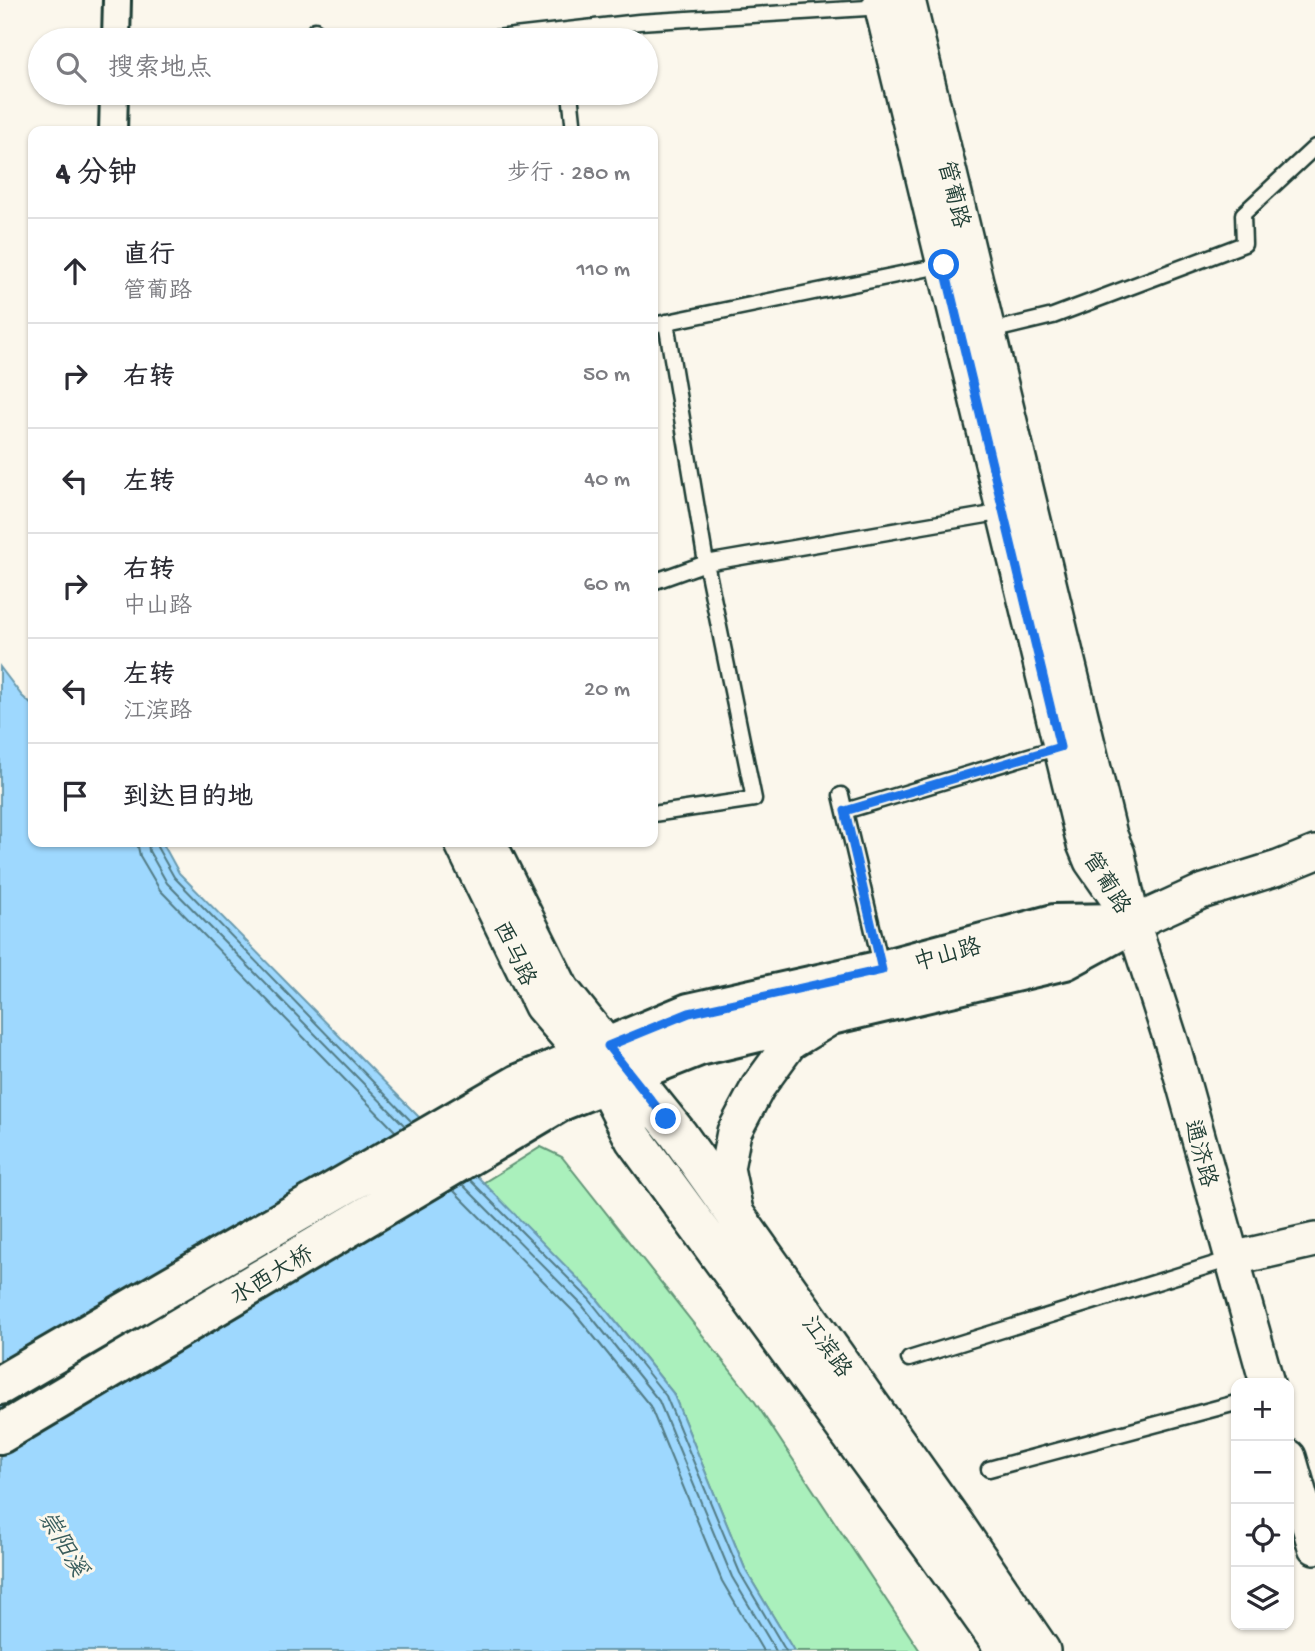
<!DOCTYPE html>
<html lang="zh">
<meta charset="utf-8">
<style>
body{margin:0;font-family:"Gochi Hand","LXGW WenKai TC",sans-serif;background:#f7f7f7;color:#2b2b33}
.controls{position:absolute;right:21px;bottom:21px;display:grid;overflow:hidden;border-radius:14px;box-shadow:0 2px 5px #0004}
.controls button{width:63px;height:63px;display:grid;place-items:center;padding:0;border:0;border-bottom:2px solid #e1e1e2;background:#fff;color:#2b2b33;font:35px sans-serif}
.stop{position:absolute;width:21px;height:21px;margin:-16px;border:5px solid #1a73e8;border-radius:50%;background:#fff}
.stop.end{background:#1a73e8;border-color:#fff;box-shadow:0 2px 7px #0008}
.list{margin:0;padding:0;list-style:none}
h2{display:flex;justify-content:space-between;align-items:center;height:91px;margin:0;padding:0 28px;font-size:30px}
h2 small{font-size:23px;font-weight:400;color:#7c7c81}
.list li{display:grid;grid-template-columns:46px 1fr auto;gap:21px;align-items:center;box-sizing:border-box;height:105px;padding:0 28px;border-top:2px solid #e1e1e2}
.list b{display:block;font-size:26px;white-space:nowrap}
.list p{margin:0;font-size:23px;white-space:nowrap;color:#7c7c81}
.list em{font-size:23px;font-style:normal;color:#7c7c81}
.icon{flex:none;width:38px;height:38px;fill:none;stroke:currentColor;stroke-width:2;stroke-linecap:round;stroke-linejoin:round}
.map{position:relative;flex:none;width:1315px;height:1651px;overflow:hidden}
.search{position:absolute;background:#fff;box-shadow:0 2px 5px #0004;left:28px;top:28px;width:630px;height:77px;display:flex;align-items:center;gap:18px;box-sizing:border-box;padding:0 24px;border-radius:38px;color:#7c7c81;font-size:26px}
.panel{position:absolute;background:#fff;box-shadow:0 2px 5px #0004;left:28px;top:126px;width:630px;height:721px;border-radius:14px}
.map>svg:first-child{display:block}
.grass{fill:#aaf0bc;stroke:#649678;stroke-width:2}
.water{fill:#9ed8fe;stroke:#6b9aad;stroke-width:2}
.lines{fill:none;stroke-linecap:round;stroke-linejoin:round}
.shore{stroke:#527b85;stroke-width:2}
.service-casing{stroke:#1f3d34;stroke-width:19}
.minor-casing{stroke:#1f3d34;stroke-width:32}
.tertiary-casing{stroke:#1f3d34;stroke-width:38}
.secondary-casing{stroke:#1f3d34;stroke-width:42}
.primary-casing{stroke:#1f3d34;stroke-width:44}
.service{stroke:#fbf7ec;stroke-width:14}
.minor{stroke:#fbf7ec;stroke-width:26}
.tertiary{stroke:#fbf7ec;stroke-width:33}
.secondary{stroke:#fbf7ec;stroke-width:37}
.primary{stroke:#fbf7ec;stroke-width:38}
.route{stroke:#1a73e8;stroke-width:9}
.labels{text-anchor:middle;stroke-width:6;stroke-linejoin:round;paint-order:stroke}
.street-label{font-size:23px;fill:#1f3d34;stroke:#fbf7ec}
.water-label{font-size:24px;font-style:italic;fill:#385c5c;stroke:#fbf7ec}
</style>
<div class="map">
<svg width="1315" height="1651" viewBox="0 0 1315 1651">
<rect width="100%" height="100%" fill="#fbf7ec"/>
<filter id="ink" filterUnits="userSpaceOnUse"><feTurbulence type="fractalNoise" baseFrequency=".0143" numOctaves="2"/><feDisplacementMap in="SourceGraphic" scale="14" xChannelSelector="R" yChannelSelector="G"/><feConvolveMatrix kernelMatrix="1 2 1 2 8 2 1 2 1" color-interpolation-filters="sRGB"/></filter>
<g filter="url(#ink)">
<path class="grass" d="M 541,1147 L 562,1157 L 753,1399 L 920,1651 L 794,1651 L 746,1571 L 673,1393 L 594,1295 L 483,1183 Z"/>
<path class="water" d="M 0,667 L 22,696 L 33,706 L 33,842 L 162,842 L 179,873 L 594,1295 L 673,1393 L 746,1571 L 794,1651 L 0,1651 Z"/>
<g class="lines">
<path class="shore" d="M 137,842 L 140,856 L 160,890 L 395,1131
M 148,842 L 149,851 L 167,883 L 405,1126
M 157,842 L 157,847 L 174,877 L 412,1122
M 470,1180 L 589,1299 L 666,1396 L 740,1573 L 786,1651
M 462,1184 L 582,1305 L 659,1401 L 732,1577 L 776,1651
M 453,1190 L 574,1312 L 650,1406 L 722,1581 L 763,1651"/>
<g class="service-casing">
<path id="service" d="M 315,30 L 319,40
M 478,40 L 639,22 L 883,7
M 570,93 L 574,131
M 653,325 L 945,265
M 986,332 L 1053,316 L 1244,244 L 1243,214 L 1315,147
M 653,582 L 706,563 L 1004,512
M 841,795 L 882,969
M 845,811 L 1062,746
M 653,814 L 754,799 L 706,563 L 666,322
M 909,1359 L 1231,1259
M 989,1469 L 1236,1403"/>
</g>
<g class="minor-casing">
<path id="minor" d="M 116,40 L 117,0
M 113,131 L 114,93"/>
</g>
<g class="tertiary-casing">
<path id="tertiary" d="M 880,0 L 1084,844 L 1091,861 L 1123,907
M 908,0 L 1110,835 L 1118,854 L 1133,923 L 1174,1050 L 1267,1383
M 461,842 L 541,1006 L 584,1056
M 489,842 L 562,989 L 608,1046
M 1133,923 L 1201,892 L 1278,868 L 1315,853
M 737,1216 L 727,1168 L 734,1132 L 758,1087 L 790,1043 L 826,1021
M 1231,1259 L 1315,1240
M 1289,1457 L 1315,1547"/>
</g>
<g class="secondary-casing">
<path id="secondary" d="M 612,1052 L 678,1134 L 956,1526 L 1041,1651
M 586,1059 L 605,1083 L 634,1139 L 933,1548 L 1006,1651"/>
</g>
<g class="primary-casing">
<path id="primary" d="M 0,1385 L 519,1084 L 689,1013 L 882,970 L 1054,924 L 1128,923
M 0,1434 L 563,1100 L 699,1046 L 1065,960 L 1133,923"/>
</g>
<use href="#service" class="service"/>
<use href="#minor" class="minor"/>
<use href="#tertiary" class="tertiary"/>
<use href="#secondary" class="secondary"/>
<use href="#primary" class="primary"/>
</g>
</g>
<g class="lines" filter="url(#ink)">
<path class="route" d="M 666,1119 L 608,1046 L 689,1013 L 882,970 L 845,811 L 1060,747 L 944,265"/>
</g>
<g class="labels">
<g class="street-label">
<text transform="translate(955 194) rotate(76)" y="8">管葡路</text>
<text transform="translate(1108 882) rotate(58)" y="8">管葡路</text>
<text transform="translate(516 953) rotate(64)" y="8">西马路</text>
<text transform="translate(947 953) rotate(-15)" y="8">中山路</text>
<text transform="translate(1202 1153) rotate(75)" y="8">通济路</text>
<text transform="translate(271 1274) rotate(-31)" y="8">水西大桥</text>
<text transform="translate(828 1346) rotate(55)" y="8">江滨路</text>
</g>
<g class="water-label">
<text transform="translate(64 1543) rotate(59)" y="8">崇阳溪</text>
</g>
</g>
</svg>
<div class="controls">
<button>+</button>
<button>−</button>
<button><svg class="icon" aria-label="locate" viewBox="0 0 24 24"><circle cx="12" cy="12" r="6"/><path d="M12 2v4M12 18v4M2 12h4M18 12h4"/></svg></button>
<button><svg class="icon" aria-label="layers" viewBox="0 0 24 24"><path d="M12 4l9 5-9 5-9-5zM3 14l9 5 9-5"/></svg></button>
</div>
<div class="stop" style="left:944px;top:265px"></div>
<div class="stop end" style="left:666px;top:1119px"></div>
<div class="search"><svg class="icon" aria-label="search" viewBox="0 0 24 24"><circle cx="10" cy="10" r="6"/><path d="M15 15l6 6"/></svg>搜索地点</div>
<section class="panel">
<h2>4 分钟<small>步行 · 280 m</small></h2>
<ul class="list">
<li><svg class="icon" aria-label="ahead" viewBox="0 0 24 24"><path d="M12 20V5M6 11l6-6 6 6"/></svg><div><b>直行</b><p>管葡路</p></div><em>110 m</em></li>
<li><svg class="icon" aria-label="right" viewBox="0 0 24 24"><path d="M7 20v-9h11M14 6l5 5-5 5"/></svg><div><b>右转</b></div><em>50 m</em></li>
<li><svg class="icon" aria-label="left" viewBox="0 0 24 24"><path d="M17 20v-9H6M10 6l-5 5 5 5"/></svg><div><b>左转</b></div><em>40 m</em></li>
<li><svg class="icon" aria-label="right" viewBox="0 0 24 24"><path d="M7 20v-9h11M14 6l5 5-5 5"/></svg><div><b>右转</b><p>中山路</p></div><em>60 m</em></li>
<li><svg class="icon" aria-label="left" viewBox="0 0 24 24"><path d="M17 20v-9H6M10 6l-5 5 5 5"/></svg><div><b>左转</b><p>江滨路</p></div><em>20 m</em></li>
<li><svg class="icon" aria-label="arrive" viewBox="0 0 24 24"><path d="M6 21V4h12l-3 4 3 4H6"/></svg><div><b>到达目的地</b></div></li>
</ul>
</section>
</div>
